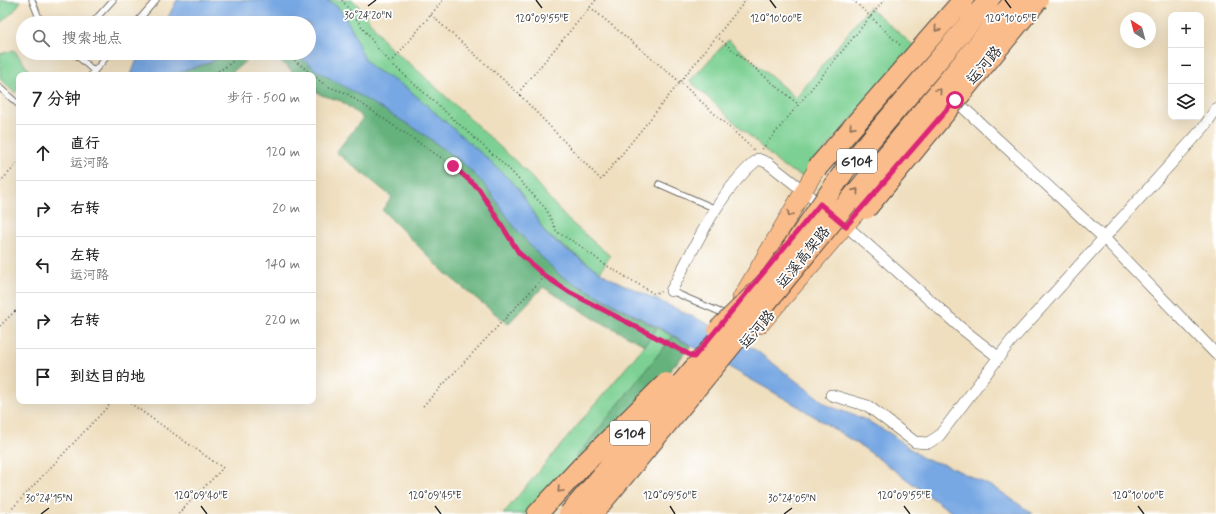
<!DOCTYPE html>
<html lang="zh">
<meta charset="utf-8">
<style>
body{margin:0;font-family:Mynerve,"LXGW WenKai TC",sans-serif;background:#f2f2f2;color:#222}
.controls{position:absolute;right:12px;top:12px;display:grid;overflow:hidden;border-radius:8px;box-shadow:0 4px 16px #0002}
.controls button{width:36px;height:36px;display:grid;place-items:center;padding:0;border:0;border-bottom:1px solid #e0e0e0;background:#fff;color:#222;font:20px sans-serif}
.compass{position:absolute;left:1120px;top:12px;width:36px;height:36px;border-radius:50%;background:#fff;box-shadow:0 4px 16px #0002;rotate:324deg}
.stop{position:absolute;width:12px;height:12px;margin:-9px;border:3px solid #db2777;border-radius:50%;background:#fff}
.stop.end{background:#db2777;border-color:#fff;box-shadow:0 1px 4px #0008}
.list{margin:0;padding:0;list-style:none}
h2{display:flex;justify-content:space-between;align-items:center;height:52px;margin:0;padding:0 16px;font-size:17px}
h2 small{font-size:13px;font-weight:400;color:#767676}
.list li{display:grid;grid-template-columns:26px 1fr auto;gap:12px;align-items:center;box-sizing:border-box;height:56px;padding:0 16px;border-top:1px solid #e0e0e0}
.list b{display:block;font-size:15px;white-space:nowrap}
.list p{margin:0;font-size:13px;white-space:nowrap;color:#767676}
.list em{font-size:13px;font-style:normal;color:#767676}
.icon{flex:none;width:22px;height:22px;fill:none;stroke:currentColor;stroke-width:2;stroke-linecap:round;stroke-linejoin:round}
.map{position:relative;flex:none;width:1216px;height:514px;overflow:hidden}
.search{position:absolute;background:#fff;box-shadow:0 4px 16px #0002;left:16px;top:16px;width:300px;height:44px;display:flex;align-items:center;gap:10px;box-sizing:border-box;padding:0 14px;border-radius:22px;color:#767676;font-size:15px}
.panel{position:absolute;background:#fff;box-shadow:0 4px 16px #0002;left:16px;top:72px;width:300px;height:332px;border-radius:8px}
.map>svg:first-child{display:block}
.green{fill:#7cd093;stroke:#547e5f}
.forest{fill:#65b27d;stroke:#486e54}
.water{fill:#78a8e3;stroke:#526a87}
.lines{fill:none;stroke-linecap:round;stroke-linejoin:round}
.lane-casing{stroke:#484641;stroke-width:7}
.street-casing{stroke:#484641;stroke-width:12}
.primary-casing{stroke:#484641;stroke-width:18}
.highway-casing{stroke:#484641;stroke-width:22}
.path{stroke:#484641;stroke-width:1.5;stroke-dasharray:1 3;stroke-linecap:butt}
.lane{stroke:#fff;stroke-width:5.5}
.street{stroke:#fff;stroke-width:11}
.primary{stroke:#fabc8b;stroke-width:17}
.highway{stroke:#fabc8b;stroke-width:20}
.highway-bridge-casing{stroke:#484641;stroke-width:22;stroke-linecap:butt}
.highway-bridge{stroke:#fabc8b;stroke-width:20}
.oneway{stroke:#886c56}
.route{stroke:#db2777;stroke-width:5}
.ticks{fill:none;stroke:#2b2b2b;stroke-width:1.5}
.labels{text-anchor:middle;stroke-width:3.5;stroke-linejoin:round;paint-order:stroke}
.shield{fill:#fff;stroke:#6b6b6b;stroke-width:1}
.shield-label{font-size:14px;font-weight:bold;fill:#2b2b2b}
.street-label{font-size:15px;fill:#2b2b2b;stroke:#fff}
.ticks-label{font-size:10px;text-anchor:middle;fill:#2b2b2b;stroke:#fff;stroke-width:3.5;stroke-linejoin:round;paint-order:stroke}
</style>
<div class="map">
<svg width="1216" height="514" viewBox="0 0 1216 514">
<rect width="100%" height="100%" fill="#fff"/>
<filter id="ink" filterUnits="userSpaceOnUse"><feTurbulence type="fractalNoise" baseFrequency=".025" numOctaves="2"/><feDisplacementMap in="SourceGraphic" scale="8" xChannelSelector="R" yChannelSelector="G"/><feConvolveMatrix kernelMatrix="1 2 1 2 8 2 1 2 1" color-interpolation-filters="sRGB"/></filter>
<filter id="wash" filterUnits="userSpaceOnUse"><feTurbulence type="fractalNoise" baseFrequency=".012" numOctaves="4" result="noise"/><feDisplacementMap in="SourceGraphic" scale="16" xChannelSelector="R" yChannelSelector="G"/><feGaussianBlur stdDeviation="0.9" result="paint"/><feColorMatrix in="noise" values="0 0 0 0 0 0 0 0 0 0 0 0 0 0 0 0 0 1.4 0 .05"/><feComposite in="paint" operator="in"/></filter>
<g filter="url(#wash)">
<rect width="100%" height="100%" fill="#efdfbf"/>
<path class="green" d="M 0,0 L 21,1 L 14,11 L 0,23 Z
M 327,0 L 352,0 L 358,5 L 388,46 L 415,68 L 525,170 L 567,219 L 610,256 L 600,272 L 546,234 L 518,188 L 490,161 L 407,88 L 372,68 L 363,56 L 352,29 L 338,7 Z
M 869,7 L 915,47 L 802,176 L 783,167 L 690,81 L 728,40 L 796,98 Z
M 14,50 L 28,69 L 25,75 L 19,75 L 19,86 L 15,93 L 0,79 L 0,54 Z
M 657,328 L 673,336 L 531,514 L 503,514 L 645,345 Z"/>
<path class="forest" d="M 227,53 L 255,53 L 229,75 L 182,75 L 179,72 L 209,63 Z
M 270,53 L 299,53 L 346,86 L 418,130 L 464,164 L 485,185 L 513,225 L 533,249 L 561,276 L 657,328 L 645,345 L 595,319 L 543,287 L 508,324 L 445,273 L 382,210 L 392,197 L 336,152 L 363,118 L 341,101 L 321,95 L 313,89 L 313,75 L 297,75 Z
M 673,336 L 691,346 L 599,453 L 551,514 L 531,514 Z"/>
<path class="water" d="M 177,0 L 327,0 L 338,7 L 352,29 L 363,56 L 372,68 L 407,88 L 490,161 L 518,188 L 546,234 L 564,248 L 608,277 L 702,321 L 757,351 L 829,406 L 866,420 L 891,434 L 924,459 L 946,465 L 997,489 L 1033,514 L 954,514 L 864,448 L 801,408 L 678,338 L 561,276 L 533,249 L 513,225 L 485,185 L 464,164 L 418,130 L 316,70 L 295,53 L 309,53 L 309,23 L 165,23 Z
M 142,53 L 227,53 L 209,63 L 169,75 L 131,75 L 137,59 Z"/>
</g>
<g filter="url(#ink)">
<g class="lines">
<g class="lane-casing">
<path id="lane" d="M 32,0 L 41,23
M 92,23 L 113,0
M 136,23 L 156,0
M 74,53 L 94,71
M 91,75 L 110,53
M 0,88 L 19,105
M 659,184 L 716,209
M 671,291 L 727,315"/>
</g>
<g class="street-casing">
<path id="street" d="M 955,100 L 1104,238 L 1216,354
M 842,222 L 961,328 L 998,357
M 671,291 C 696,246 717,193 758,159 L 768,163 L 824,207
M 831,395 L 868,406 L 915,442 L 928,443 L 939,436 L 1011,341 L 1204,127 L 1216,109"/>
</g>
<g class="primary-casing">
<path id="primary" d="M 741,298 L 817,168
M 760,325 L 871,196"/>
</g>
<g class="highway-casing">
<path id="highway" d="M 537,514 L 582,466"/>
</g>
<path class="path" d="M 342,0 L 379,50 L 391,63 L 509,169 L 546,209 L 557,232 L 579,245 L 604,264 L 653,293 L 661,292
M 853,0 L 902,47
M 590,7 L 680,82 L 754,150
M 431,15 L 518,93 L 601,180 L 746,0
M 716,36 L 798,104
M 285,53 L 313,75
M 391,63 L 443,0
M 207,75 C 222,71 231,64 241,53
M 313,75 L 326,86 L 346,93 L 453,166 L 479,189 L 519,253 L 545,276 L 569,292 L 686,354
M 518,93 L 596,0
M 762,149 L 884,0
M 0,182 L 19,162
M 15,311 L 19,315
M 0,326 L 19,307
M 127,401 L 223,468 L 178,514
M 423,406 L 545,276
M 7,514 L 113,401"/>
<use href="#lane" class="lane"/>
<use href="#street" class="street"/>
<use href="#primary" class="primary"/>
<use href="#highway" class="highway"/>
<g class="highway-bridge-casing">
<path id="highway-bridge" d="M 817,168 L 963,0
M 866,209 L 1038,0
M 774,274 L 845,170 L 989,0
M 718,330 L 772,277
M 582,466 L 666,383
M 569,514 L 732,324
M 592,514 C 735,344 872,170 1015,0"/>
</g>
<use href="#highway-bridge" class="highway-bridge"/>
</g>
<defs><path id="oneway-chevron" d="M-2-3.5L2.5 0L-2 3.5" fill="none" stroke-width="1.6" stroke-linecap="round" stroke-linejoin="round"/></defs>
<g class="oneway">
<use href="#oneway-chevron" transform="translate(937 29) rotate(131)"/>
<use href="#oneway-chevron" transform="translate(939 91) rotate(-50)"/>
<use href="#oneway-chevron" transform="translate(852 127) rotate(131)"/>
<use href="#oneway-chevron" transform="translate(856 191) rotate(-51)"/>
<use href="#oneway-chevron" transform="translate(790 214) rotate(120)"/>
<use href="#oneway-chevron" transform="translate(560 490) rotate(133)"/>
</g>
</g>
<g class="lines" filter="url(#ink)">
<path class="route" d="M 453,166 L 479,189 L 519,253 L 545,276 L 569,292 L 694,357 L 820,204 L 846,226 L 955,100"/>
</g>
<path class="ticks" d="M 536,0 L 542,8M 770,0 L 776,8M 1005,0 L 1011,8M 368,6 L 376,0M 201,506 L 207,514M 435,506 L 441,514M 670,506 L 675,514M 904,506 L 910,514M 1138,506 L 1144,514M 41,514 L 49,508M 784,514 L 792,508"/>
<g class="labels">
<g class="shield">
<rect x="837" y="149" width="40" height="24" rx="3"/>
<rect x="610" y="421" width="40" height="24" rx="3"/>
</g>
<g class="shield-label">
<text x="857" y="166">G104</text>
<text x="630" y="438">G104</text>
</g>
<g class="street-label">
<text transform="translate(984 65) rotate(-50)" y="5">运河路</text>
<text transform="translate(803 257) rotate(-51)" y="5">运溪高架路</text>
<text transform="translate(757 329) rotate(-50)" y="5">运河路</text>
</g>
</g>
<g class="ticks-label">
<text x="368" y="19">30°24'20"N</text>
<text x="542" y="22">120°09'55"E</text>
<text x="776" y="22">120°10'00"E</text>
<text x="1011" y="22">120°10'05"E</text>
<text x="201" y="499">120°09'40"E</text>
<text x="435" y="499">120°09'45"E</text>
<text x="670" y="499">120°09'50"E</text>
<text x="904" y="499">120°09'55"E</text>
<text x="1138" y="499">120°10'00"E</text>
<text x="49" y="502">30°24'15"N</text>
<text x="792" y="502">30°24'05"N</text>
</g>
</svg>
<div class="controls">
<button>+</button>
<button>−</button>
<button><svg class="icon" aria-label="layers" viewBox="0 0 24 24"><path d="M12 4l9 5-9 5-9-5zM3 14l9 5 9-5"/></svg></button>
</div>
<svg class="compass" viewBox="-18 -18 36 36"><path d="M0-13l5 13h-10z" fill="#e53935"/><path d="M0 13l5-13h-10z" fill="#767676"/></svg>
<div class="stop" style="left:955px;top:100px"></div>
<div class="stop end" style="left:453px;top:166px"></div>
<div class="search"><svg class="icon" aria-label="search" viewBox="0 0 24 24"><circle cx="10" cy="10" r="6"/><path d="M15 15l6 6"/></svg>搜索地点</div>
<section class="panel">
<h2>7 分钟<small>步行 · 500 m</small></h2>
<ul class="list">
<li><svg class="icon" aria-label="ahead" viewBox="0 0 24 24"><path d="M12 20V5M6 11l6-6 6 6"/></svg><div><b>直行</b><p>运河路</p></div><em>120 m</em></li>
<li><svg class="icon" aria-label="right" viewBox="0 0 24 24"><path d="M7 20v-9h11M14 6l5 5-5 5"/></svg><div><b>右转</b></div><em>20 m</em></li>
<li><svg class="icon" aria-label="left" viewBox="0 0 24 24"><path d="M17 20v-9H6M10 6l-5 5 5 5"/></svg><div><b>左转</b><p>运河路</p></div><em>140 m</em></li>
<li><svg class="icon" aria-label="right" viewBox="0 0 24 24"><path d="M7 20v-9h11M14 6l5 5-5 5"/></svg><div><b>右转</b></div><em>220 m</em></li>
<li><svg class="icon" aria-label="arrive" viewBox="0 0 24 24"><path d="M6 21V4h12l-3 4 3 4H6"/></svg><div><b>到达目的地</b></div></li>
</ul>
</section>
</div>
